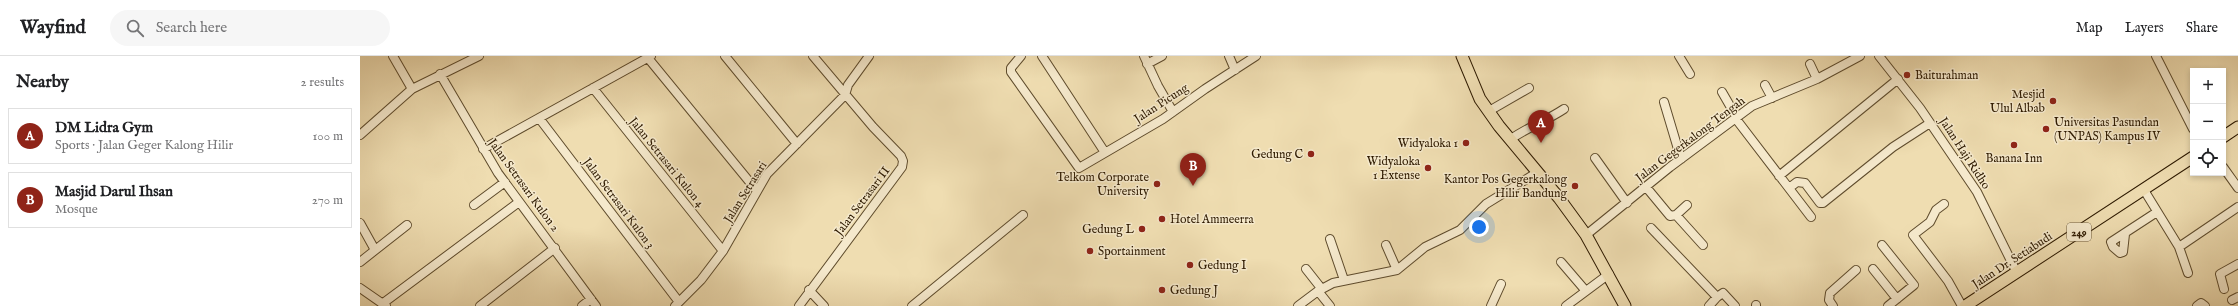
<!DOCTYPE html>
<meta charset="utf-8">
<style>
body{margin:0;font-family:"IM FELL English",serif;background:#f6f6f6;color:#202124}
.controls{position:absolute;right:12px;top:12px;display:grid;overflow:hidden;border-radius:0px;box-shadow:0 2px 6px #0003}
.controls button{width:36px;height:36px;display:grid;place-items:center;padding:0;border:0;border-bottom:1px solid #e0e0e0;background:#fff;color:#202124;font:20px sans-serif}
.you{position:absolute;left:1119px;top:171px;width:14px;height:14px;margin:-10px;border:3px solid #fff;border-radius:50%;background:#1a73e8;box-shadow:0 0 0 6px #1a73e833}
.badge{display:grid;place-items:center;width:26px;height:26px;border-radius:50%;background:#8f2418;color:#fff;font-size:13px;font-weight:700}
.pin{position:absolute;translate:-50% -33px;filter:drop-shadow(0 1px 2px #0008)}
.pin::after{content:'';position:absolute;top:21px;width:14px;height:12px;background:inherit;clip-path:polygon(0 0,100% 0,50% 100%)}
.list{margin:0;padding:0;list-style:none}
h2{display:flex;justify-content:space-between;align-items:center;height:52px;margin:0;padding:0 16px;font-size:17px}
h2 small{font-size:13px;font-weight:400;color:#757577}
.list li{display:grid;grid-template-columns:26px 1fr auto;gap:12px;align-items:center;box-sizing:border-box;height:56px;margin:0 8px 8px;padding:0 8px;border:1px solid #e0e0e0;border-radius:0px}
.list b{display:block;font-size:15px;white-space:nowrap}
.list p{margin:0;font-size:13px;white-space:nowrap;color:#757577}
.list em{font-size:13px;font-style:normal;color:#757577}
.icon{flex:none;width:22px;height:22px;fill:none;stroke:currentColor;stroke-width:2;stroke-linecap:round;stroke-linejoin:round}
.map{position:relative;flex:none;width:1878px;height:250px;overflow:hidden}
header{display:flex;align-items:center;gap:24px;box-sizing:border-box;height:56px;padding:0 20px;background:#fff;border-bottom:1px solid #e0e0e0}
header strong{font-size:19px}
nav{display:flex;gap:22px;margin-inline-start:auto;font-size:14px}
.search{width:280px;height:36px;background:#f6f6f6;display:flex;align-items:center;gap:10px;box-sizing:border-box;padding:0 14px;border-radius:22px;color:#757577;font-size:15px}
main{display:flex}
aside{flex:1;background:#fff}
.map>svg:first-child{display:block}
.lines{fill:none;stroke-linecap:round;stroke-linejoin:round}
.minor-casing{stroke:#5e4b2c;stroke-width:10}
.major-casing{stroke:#2e1a00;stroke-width:13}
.minor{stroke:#f5e9cc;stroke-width:8}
.major{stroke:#efddb1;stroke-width:11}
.poi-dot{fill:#8f2418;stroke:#f5e9cc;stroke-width:1.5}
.labels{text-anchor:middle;stroke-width:3;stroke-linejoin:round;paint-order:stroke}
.shield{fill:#f5e9cc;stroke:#6a583d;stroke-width:1}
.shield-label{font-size:11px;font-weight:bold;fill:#2e1a00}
.poi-label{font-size:12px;fill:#2e1a00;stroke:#f5e9cc;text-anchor:end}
.street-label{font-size:12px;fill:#2e1a00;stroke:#f5e9cc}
</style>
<header>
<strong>Wayfind</strong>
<div class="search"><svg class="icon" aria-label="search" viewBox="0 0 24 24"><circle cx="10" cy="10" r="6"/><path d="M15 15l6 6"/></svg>Search here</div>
<nav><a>Map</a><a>Layers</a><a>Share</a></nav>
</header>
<main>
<aside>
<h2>Nearby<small>2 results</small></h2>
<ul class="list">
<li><span class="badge">A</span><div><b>DM Lidra Gym</b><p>Sports · Jalan Geger Kalong Hilir</p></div><em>100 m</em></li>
<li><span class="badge">B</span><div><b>Masjid Darul Ihsan</b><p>Mosque</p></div><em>270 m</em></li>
</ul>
</aside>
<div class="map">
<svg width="1878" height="250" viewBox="0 0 1878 250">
<rect width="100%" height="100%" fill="#efddb1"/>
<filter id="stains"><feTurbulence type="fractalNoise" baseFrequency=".005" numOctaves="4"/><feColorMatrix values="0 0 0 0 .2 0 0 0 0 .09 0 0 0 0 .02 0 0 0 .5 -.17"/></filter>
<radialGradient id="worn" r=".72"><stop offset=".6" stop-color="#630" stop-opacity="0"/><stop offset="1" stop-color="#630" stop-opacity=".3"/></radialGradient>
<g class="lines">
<g class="minor-casing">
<path id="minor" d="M 33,0 L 52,33
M 365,0 L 437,88
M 661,0 L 651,12 L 651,16 L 719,112 L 803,63 L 845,33 L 896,0
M 682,0 L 744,95
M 784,0 L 798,30 L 813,56
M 869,0 L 875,14
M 1319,0 L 1330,18
M 1519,0 L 1560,52 L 1617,136 L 1657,217
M 1796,0 L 1833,73
M 288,2 L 397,135
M 787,8 L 802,0
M 1450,8 L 1457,23
M 80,18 L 138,117 L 236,250
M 1405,29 L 1412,42
M 233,32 L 363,195
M 1362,36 L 1377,62
M 1304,46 L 1321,103
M 1129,55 L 1169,32
M 179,62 L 319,246
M 1376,63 L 1451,161
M 0,79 L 52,33 L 119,0
M 1151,83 C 1168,71 1186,65 1204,53
M 123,93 L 291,0
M 1235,102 L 1267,147
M 1863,111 L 1878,132
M 1419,120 L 1538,23
M 1286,131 L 1310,160 L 1316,159 L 1327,149
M 1429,132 L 1437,126 L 1445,127 L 1460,147 L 1463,147 L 1533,91 L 1570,67
M 1784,134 L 1819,191 L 1828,217
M 1584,148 L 1576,154 L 1570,166 L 1553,179 L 1588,225 L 1602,250
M 114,149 L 145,126
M 1316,159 L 1343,189
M 0,167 L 15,194
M 1291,172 L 1357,241 L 1349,250
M 1765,178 L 1763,196 L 1760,197 L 1753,191 L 1751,186 L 1797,156
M 1226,179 L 1310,111 L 1392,50 L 1457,23 L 1500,0
M 970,183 L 984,224
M 1026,189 L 1037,214
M 1522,189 L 1554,229 L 1528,250
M 1819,191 L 1878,151
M 0,206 L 47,169
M 1201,206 L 1225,234
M 946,213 L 961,232
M 1513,213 L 1537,243
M 0,232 L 26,250
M 1864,233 L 1860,218 L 1878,208
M 449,234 L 464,250
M 958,235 L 970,250
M 1357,241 L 1363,237 L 1375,250
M 1872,244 L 1878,241
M 22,248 L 159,146
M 1396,249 L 1396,250
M 120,250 L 195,192
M 222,250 L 231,243
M 315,250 L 341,224 L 363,195 L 407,118 L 485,39 L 488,29 L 509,0
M 439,250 L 542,111 L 543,105 L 541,100 L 513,71 L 453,0
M 552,250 L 663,159
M 938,250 L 958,235 L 973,227 L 1037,214 L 1065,191 L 1100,174 L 1126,148 L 1178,116
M 1131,250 L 1141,228
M 1206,250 L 1249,218
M 1473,250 L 1469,244 L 1470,237 L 1496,214
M 1837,250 L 1841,247 L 1845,250"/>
</g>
<g class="major-casing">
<path id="major" d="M 1102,0 L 1120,43 L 1139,70 L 1199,142 L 1226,179 L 1265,250
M 1863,81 L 1878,71
M 1605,250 L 1833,101"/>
</g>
<use href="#minor" class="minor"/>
<use href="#major" class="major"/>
</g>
<g class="poi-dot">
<circle cx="1547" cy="19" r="4"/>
<circle cx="1693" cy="45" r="4"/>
<circle cx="1686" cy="73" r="4"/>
<circle cx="1106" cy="87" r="4"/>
<circle cx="1654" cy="89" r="4"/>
<circle cx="951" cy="98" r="4"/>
<circle cx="1068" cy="112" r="4"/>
<circle cx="797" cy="128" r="4"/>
<circle cx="1215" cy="130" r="4"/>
<circle cx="802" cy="163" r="4"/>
<circle cx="782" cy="173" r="4"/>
<circle cx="730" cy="195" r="4"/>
<circle cx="830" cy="209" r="4"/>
<circle cx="802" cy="234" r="4"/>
</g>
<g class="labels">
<rect class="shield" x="1707" y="167" width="24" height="18" rx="3"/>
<g class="shield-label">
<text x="1719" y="180">249</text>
</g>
<g class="poi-label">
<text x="1555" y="23" text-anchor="start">Baiturahman</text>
<text x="1685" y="42">Mesjid<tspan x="1685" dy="14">Ulul Albab</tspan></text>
<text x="1694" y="70" text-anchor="start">Universitas Pasundan<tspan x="1694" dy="14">(UNPAS) Kampus IV</tspan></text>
<text x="1098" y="91">Widyaloka 1</text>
<text x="943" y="102">Gedung C</text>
<text x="1654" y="106" text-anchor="middle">Banana Inn</text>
<text x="1060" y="109">Widyaloka<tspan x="1060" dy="14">1 Extense</tspan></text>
<text x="789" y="125">Telkom Corporate<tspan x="789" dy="14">University</tspan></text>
<text x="1207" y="127">Kantor Pos Gegerkalong<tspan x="1207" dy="14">Hilir Bandung</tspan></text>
<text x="810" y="167" text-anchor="start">Hotel Ammeerra</text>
<text x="774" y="177">Gedung L</text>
<text x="738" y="199" text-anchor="start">Sportainment</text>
<text x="838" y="213" text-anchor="start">Gedung I</text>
<text x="810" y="238" text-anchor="start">Gedung J</text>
</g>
<g class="street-label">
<text transform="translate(801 47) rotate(-33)" y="4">Jalan Picung</text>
<text transform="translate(1330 83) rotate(-37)" y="4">Jalan Gegerkalong Tengah</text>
<text transform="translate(1605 97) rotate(57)" y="4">Jalan Haji Ridho</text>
<text transform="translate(307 106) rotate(51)" y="4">Jalan Setrasari Kulon 4</text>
<text transform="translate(164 129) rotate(54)" y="4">Jalan Setrasari Kulon 2</text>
<text transform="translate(385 136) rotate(-58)" y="4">Jalan Setrasari</text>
<text transform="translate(502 145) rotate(-53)" y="4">Jalan Setrasari II</text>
<text transform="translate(259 147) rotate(53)" y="4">Jalan Setrasari Kulon 3</text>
<text transform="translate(1652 204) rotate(-33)" y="4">Jalan Dr. Setiabudi</text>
</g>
</g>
<rect width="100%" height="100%" filter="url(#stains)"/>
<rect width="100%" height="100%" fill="url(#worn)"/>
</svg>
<div class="controls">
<button>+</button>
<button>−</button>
<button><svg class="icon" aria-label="locate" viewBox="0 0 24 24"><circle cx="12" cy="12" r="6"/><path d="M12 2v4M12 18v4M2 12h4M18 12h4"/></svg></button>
</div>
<div class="you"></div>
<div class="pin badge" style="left:1181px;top:87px">A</div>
<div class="pin badge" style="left:833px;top:130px">B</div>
</div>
</main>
